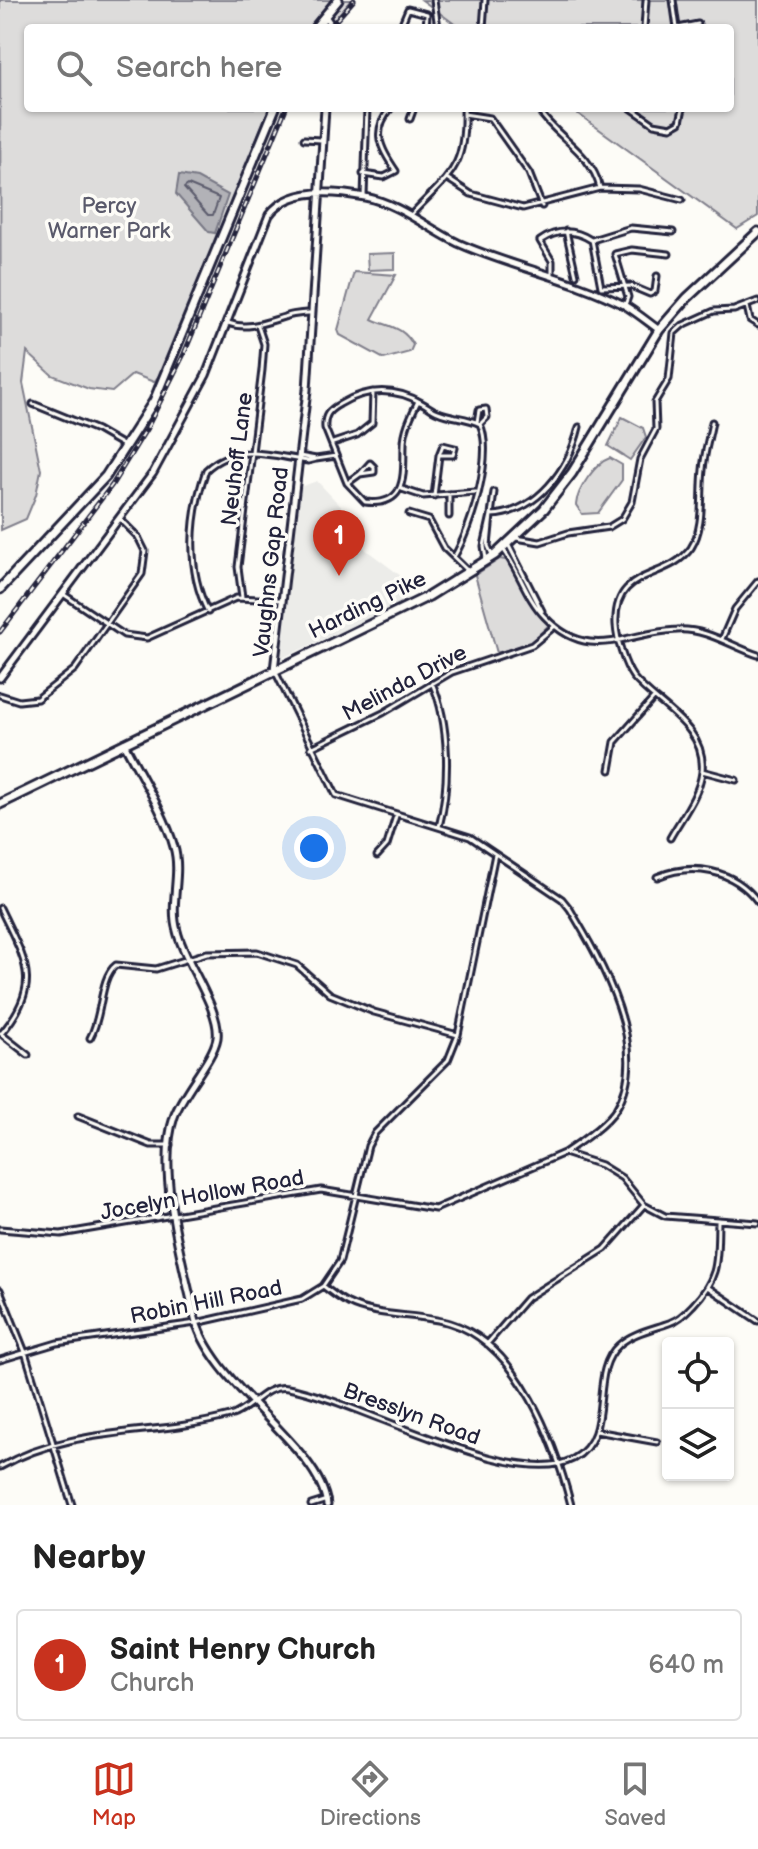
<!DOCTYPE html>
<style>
body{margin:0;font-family:"Balsamiq Sans",sans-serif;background:#f2f2f2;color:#222}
.controls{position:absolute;right:24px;bottom:24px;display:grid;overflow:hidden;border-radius:8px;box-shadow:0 2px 6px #0004}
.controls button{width:72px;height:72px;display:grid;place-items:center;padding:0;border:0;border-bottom:2px solid #e0e0e0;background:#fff;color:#222;font:40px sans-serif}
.you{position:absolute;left:314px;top:848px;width:28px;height:28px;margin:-20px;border:6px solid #fff;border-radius:50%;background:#1a73e8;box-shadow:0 0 0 12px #1a73e833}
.badge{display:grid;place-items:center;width:52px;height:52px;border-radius:50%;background:#c8321e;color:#fff;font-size:26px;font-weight:700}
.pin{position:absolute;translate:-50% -66px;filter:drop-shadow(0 2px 4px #0008)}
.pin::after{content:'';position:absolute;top:42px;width:28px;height:24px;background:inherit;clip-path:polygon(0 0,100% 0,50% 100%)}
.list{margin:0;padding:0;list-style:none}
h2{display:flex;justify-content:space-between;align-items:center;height:104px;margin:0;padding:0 32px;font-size:34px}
h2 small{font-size:26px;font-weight:400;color:#767676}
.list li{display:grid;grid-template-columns:52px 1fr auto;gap:24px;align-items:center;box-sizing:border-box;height:112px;margin:0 16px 16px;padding:0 16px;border:2px solid #e0e0e0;border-radius:8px}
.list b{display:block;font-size:30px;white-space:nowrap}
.list p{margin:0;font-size:26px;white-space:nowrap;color:#767676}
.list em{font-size:26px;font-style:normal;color:#767676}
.icon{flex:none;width:44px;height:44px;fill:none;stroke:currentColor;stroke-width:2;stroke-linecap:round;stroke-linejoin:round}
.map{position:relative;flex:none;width:758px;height:1505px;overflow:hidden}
.search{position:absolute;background:#fff;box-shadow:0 2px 6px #0004;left:24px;right:24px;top:24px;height:88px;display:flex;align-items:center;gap:20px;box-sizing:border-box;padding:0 28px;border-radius:8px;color:#767676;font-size:30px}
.sheet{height:232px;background:#fff}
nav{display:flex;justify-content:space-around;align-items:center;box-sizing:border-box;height:112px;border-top:2px solid #e0e0e0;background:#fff;font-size:22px;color:#767676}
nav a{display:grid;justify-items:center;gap:4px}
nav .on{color:#c8321e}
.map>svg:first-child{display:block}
.built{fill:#ecece9}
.green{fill:#dddcdb;stroke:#807f8b;stroke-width:2}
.water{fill:#b2b2b7;stroke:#787885;stroke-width:2}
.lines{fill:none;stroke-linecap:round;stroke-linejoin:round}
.shore{stroke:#5c5c6d;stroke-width:2}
.street-casing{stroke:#22223b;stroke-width:9}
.secondary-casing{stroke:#22223b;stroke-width:11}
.primary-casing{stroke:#22223b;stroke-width:13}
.street{stroke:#fdfcf7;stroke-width:3}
.secondary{stroke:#fdfcf7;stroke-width:5}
.primary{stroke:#fdfcf7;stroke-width:7}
.rail-casing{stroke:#22223b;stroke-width:5}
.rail{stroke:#fdfcf7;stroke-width:2;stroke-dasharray:6;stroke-linecap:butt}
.labels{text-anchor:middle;stroke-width:7;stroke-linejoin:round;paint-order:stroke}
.park-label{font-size:22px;fill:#5a5a6b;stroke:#fdfcf7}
.street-label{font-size:22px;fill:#22223b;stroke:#fdfcf7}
</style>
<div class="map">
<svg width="758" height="1505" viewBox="0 0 758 1505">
<rect width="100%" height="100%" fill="#fdfcf7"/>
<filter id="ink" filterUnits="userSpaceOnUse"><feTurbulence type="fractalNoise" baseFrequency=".0125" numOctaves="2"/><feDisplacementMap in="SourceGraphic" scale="16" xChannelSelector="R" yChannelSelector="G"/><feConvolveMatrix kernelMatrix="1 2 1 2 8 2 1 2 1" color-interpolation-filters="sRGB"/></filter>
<g filter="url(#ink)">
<path class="built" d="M 317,481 L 351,517 L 355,535 L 365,549 L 401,576 L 409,600 L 280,659 L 280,624 L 291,535 L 300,487 Z"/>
<path class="green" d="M 0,0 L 351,0 L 327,28 L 28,28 L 28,108 L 269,108 L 163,371 L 154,382 L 133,374 L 112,392 L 89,389 L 52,375 L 27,352 L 23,383 L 41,470 L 36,495 L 26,519 L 1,530 Z
M 422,0 L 758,0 L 758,216 L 737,229 L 570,108 L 730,108 L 730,28 L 460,28 Z
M 395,253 L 395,269 L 368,270 L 367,254 Z
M 354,272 L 396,275 L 372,319 C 388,327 403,326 413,345 L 410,352 L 384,359 L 340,335 L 338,330 Z
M 622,417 L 643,428 L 646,437 L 630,460 L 608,446 Z
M 610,458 L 622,465 L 622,480 L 598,513 L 582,514 L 576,505 C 577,490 595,463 610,458 Z
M 500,559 L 510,561 L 530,600 L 549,625 L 530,643 L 497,653 L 475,575 Z"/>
<path class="water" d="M 179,175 L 197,178 L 228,195 L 215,233 L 209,232 L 176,194 Z"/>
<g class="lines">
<path class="shore" d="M 188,185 L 219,198 L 213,215 L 208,215 L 184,188 Z"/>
<g class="street-casing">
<path id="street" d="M 434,0 L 438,28
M 673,0 L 677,28
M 400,28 L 408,9 L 427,14 L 426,28
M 483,28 L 485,0
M 644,28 L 646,0
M 678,28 L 698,24
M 537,108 C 557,139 590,150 600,188
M 631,108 L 654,124 L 671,127 L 680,122 L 683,108
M 464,114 L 490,118 L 529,173 L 542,206
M 410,119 L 414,108
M 304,139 L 321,140
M 363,174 L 384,177 L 396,171 C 380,148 371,131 391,108
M 448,179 L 471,194 L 523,208 L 600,188 L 639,189 L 682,200
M 364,196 L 367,108
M 410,216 C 449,174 466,171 464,108
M 566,231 L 576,275
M 592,240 L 601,287 L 631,286 L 650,294 L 655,291 L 657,276
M 592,240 L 631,228 L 673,232
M 552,275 L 552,261 L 540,241 C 557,229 574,229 591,240
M 625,305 L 628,297 L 615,254 L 632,250 L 669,254
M 747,306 L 750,320 L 758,325
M 228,323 C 257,334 282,311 312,313
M 418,401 C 412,414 404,429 404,444 C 403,473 409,507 365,502 L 347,483 L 325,428 C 324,415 329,410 340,404 C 367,388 394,387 422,403 C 428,406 432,410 438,412 C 452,418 467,417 480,424 C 494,455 471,529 454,557
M 33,404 L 97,430 L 123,445
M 477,422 L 479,410 L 486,409 L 487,417 L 480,424
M 333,443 L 357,435 L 372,423 L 373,392
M 316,459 L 336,456
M 349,482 L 360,474 L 374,472 L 374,467 L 370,463 L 360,474
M 402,489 L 423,496 L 476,492
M 494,492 L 491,515 C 537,513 569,469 579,427
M 434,496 L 439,455 L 453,455 L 455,448 L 443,445 L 439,455
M 409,514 L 429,520 L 444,548 L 467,570
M 449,516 L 449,494
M 516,538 L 540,542 L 568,533 L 609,527 L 622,519 L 632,502 L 640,459 L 656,429 L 655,402 L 669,379 L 674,333 L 683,325 L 714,311 L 734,310 L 758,301
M 509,546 L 542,611
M 503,549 C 519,570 526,598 545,617 C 590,664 625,632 677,630 C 706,628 731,646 758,655
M 486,559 L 484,546 L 491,515 L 488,546 L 493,557
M 63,594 L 124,635 L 147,638 L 236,598 L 280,600
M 242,597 L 238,567 L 262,370 L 264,344 L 258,326
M 208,612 C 186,569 190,516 206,470 C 235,442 272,456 308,461 L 316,459 L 299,456
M 722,639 L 735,609 L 758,581
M 276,673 L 336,795 L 470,837 L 562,899 L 570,909 C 601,961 653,1050 616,1109 C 606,1125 579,1143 564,1153
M 432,683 C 450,723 450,784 439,827
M 0,695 L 19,701 L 37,699 L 75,669 L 142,574 L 145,551 L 138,537 L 121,520
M 311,748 L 383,713 L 452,672 L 532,645 L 555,626
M 610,770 L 615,742 L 654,698
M 702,771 L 736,780
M 670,838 C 681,818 699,796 702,772 C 707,726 657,706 633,677 C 624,664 617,640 616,625 C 613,566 667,582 691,548 C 705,526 700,495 703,470 C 704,454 709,438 712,422
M 377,856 L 387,845 L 396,816
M 657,877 C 692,862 734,869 758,902
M 0,908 C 25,961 44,983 1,1034
M 0,1033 L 28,1055
M 90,1038 C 103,1016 99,978 116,965 L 156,969 L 207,953 L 257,952 L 297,965 L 330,994 L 374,1012 L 458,1035
M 78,1116 L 151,1145 L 170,1145
M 0,1229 L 61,1234 L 321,1190 L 435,1209 L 564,1153 L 601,1165 L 622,1178 L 644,1205 L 665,1216 L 758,1223
M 323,1286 C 331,1292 339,1299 348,1303 C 374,1317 421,1314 450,1323 C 519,1344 555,1443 571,1505
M 709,1288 L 758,1321
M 0,1290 L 25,1352 L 72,1505
M 487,1344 L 527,1298 L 605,1249 L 644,1205
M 0,1360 L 57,1343 L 196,1323 L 302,1299 L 323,1286 L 340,1261 L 368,1146 L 375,1133 L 448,1060 L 458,1035 L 495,854
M 596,1431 L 657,1442
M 0,1467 C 74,1425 151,1437 230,1416 C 251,1410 264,1384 288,1388 C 357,1400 514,1490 573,1459 C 616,1436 587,1373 619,1345 C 632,1333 652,1329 669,1323 C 679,1320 685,1313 693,1305 C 720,1277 717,1259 718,1222
M 311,1505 L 327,1500"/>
</g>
<g class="secondary-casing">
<path id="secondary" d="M 325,16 L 333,28
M 274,670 L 307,390 L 325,108
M 0,678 L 153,473 L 206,375 L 269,215 C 289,187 334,191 365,197 C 400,204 427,228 458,243 C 511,267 572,278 624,305 C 636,312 648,322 659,330
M 124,743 C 140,775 165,814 174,847 C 182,874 169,904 177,931 C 184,962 221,1009 217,1038 C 213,1060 183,1091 174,1117 C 156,1170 182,1260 194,1314 C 209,1385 320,1445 327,1505"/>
</g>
<g class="primary-casing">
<path id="primary" d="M 315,28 L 338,0
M 0,589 L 106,476 L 154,401 L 275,108
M 0,804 L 429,596 L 495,555 L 544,509 L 572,473 L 659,330 L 687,298 L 758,232"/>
</g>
<use href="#street" class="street"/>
<use href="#secondary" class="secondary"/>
<use href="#primary" class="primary"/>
<g class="rail-casing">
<path id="rail" d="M 329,28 L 354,0
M 0,632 L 112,485 L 147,428 L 184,354 L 286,108"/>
</g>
<use href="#rail" class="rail"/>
</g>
</g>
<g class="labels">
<g class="park-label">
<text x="109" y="213">Percy<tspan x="109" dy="25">Warner Park</tspan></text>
</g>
<g class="street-label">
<text transform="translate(236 459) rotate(-83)" y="8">Neuhoff Lane</text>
<text transform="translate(270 562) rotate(-84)" y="8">Vaughns Gap Road</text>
<text transform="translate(367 604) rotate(-26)" y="8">Harding Pike</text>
<text transform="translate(404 682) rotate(-28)" y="8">Melinda Drive</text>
<text transform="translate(202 1194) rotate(-10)" y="8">Jocelyn Hollow Road</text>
<text transform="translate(206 1301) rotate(-11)" y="8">Robin Hill Road</text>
<text transform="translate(412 1413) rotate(20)" y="8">Bresslyn Road</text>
</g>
</g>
</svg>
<div class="controls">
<button><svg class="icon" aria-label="locate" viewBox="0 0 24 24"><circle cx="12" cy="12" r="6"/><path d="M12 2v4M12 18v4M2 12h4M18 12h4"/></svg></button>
<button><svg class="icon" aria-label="layers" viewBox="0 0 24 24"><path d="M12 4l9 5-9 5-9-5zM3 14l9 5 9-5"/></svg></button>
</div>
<div class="you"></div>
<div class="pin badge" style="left:339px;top:576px">1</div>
<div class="search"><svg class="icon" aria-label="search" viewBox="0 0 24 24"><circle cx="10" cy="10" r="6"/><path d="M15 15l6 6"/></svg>Search here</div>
</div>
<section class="sheet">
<h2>Nearby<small></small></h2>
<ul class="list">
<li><span class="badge">1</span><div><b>Saint Henry Church</b><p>Church</p></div><em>640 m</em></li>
</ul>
</section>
<nav>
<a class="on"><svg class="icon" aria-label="map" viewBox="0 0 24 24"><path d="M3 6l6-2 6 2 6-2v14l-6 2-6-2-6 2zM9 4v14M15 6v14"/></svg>Map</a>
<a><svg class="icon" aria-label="directions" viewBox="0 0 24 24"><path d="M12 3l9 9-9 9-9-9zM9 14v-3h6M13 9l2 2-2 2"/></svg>Directions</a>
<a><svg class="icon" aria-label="saved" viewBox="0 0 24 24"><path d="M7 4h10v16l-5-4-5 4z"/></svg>Saved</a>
</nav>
